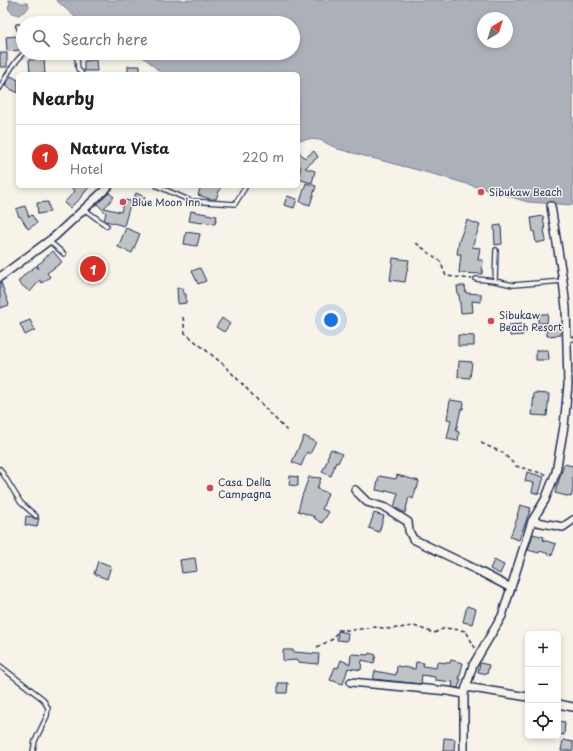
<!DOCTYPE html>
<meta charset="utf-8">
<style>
body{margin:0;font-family:"Playpen Sans",sans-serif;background:#f6f6f6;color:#202124}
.controls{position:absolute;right:12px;bottom:12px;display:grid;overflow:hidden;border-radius:6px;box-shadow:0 2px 6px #0003}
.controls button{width:36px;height:36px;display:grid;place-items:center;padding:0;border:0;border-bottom:1px solid #e0e0e0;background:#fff;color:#202124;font:20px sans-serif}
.compass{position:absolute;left:477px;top:12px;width:36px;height:36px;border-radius:50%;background:#fff;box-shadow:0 2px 6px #0003;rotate:38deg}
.you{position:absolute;left:331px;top:320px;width:14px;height:14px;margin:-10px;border:3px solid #fff;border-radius:50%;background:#1a73e8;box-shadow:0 0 0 6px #1a73e833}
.badge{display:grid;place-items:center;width:26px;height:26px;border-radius:50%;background:#d93025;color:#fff;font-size:13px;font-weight:700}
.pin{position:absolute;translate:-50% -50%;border:2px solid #fff;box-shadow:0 1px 4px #0006}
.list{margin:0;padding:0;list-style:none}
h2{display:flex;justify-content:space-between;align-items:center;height:52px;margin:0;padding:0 16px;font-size:17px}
h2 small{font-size:13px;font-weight:400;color:#757577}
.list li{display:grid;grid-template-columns:26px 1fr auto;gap:12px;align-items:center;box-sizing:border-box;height:64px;padding:0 16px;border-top:1px solid #e0e0e0}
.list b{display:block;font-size:15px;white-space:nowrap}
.list p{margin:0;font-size:13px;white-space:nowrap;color:#757577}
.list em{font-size:13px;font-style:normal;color:#757577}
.icon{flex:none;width:22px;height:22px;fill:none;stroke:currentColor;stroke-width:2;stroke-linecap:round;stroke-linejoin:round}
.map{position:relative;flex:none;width:573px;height:751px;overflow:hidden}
.search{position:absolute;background:#fff;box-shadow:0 2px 6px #0003;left:16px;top:16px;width:284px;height:44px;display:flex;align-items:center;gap:10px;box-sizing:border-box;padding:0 14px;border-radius:22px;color:#757577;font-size:15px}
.panel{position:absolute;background:#fff;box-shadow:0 2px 6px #0003;left:16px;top:72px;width:284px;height:116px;border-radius:6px}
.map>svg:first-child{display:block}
.water{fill:#acb0b9;stroke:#727c95;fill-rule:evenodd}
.building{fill:#c0c3c5;stroke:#1b2f5e}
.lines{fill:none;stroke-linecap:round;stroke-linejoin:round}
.service-casing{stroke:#1b2f5e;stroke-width:6}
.minor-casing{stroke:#1b2f5e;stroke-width:10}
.path{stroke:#1b2f5e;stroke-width:1.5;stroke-dasharray:4 3;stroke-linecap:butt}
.service{stroke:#f7f3e8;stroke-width:3.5}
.minor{stroke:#f7f3e8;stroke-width:7}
.poi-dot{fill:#d1495b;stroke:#f7f3e8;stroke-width:1.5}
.labels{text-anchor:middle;stroke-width:3;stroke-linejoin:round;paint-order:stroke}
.poi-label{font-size:10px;fill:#1b2f5e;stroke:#f7f3e8;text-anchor:start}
</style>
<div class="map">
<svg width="573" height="751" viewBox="0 0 573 751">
<rect width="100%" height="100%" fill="#f7f3e8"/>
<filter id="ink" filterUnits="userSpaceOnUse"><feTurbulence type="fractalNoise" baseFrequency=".025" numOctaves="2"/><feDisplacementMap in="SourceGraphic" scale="8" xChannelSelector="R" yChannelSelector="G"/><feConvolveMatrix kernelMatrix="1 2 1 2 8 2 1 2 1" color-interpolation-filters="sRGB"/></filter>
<g filter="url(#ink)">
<path class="water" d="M 8,0 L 18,1 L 21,3 L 27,3 L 29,6 C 28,11 22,12 19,15 C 14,14 11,13 8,8 L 10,2 Z
M 56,0 L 573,0 L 573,205 L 528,202 L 440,176 L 338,149 L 320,140 L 309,139 L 302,140 L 298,139 L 298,74 L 164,74 C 154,69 146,55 134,54 C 129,54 123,55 118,56 L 115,53 L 293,53 L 293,23 L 82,23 ZM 483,18 L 507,18 L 507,42 L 483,42 Z"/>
<path class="building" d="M 19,36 L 20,38 L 21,50 L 7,51 L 6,37 Z
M 0,53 L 7,53 L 7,67 L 0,67 Z
M 44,59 L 45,74 L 30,74 L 29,60 Z
M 96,60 L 97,71 L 84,71 L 84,61 Z
M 128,66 L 140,66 L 140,74 L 128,74 Z
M 11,76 L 18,80 L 18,93 L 5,86 Z
M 298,151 L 305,158 L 314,151 L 318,157 L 305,168 L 315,171 L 312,183 L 298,179 L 301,167 L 298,163 Z
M 306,183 L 316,186 L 310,205 L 300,202 Z
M 69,186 L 90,186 L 77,202 L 76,202 L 70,208 L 64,203 L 75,191 Z
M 201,186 L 221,186 L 216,199 L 210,199 L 198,195 Z
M 109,193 L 114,197 L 104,208 L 121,212 L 124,200 L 131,201 L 124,226 L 106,221 L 104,220 L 106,213 L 97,204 Z
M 136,193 L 145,197 L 142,206 L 132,203 Z
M 287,196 L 297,199 L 294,208 L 284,205 Z
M 48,202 L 50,212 L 38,214 L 37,203 Z
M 25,206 L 29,217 L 32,215 L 37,223 L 28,229 L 20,216 L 19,217 L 16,209 Z
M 191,211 L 217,216 L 215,224 L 202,222 L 202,223 L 189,221 Z
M 543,216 L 545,230 L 544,230 L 546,241 L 536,243 L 534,231 L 533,232 L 531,218 Z
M 467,220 L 480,225 L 472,247 L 480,248 L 478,260 L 483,260 L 482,274 L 459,273 L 461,254 L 457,254 L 459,241 Z
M 501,225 L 502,244 L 495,245 L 494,226 Z
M 126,228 L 140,234 L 132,253 L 118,247 Z
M 186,232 L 200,234 L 197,246 L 184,244 Z
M 53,251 L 62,262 L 47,273 L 50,277 L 42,283 L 40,280 L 30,292 L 18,282 L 25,274 L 36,266 L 39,269 L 37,265 L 44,260 L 43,259 Z
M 393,258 L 409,260 L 405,282 L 390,280 Z
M 200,268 L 206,281 L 198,284 L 192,271 Z
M 0,282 L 1,282 L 9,305 L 0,308 Z
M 457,286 L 465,286 L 466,293 L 481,294 L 481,302 L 472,301 L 473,312 L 461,313 L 459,295 L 458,295 Z
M 177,288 L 183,288 L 184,294 L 186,294 L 186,303 L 178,304 Z
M 538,314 L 548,314 L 547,323 L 538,323 Z
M 222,318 L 230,324 L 224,332 L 216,327 Z
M 30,320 L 35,330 L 25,335 L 20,324 Z
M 522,324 L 523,335 L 510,336 L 509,325 Z
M 560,324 L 561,335 L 547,336 L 546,325 Z
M 458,335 L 474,336 L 474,346 L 458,346 Z
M 536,350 L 548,350 L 549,360 L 536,360 Z
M 459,361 L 472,362 L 470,378 L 458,377 Z
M 534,393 L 549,394 L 547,416 L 532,415 Z
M 450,400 L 464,402 L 463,409 L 461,409 L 456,431 L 459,432 L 458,441 L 447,439 L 451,420 L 447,419 Z
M 304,436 L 316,442 L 310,454 L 307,452 L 301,466 L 292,462 Z
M 331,449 L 342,454 L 338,463 L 336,462 L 331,476 L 322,472 L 328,459 L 327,458 Z
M 564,464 L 573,466 L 573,490 L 571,497 L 555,493 Z
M 527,472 L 544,477 L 539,494 L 532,492 L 534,483 L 525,481 Z
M 397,475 L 419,481 L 417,489 L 416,488 L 413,499 L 409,497 L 405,513 L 394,507 L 398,493 L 386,490 L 386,492 L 376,490 L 379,476 L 396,479 Z
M 290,476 L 298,477 L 298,486 L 289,485 Z
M 309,477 L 321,478 L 317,489 L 328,493 L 322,509 L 329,512 L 322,523 L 314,518 L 315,517 L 298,511 L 302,496 Z
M 520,505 L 531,508 L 519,540 L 510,537 L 518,516 L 517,516 Z
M 374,513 L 384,516 L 379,532 L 369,528 Z
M 26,516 L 32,517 L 36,519 L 39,518 L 37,527 L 25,525 Z
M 533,534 L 544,537 L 543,540 L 556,544 L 552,555 L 540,551 L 539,553 L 528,550 Z
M 195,558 L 197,571 L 182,573 L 180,560 Z
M 494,560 L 504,565 L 500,574 L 490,569 Z
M 98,561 L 111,566 L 107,579 L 94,574 Z
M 467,606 L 476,609 L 472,624 L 463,622 Z
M 338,631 L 348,633 L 347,641 L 337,640 Z
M 283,650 L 293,650 L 293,652 L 319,654 L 318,664 L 297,662 L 297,660 L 283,661 Z
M 369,653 L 376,655 L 374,663 L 362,660 L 361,670 L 348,668 L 343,684 L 330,680 L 335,667 L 338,668 L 341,660 L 350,664 L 351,654 L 368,655 Z
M 451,660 L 463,663 L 459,679 L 461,679 L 458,688 L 452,687 L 453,682 L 435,680 L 435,677 L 422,675 L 421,684 L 373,679 L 375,671 L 396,675 L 397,666 L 415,669 L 416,662 L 424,663 L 423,666 L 436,668 L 437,662 L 450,663 Z
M 480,663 L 489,665 L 487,674 L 478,672 Z
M 278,683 L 288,683 L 287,693 L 278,693 Z
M 558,721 L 565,722 L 564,735 L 558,734 Z
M 444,738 L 455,739 L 454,751 L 443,751 Z
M 563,740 L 573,742 L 573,751 L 561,751 Z"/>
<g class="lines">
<g class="service-casing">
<path id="service" d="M 18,26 L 23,37
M 72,53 L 77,58 L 78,69 L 82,74
M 0,88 C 7,75 13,63 24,53
M 157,186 L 191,201 L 235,204 L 246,186
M 84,209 L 107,226
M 49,241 L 64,254
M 476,279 L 495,281 L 513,285 L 563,281
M 495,281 L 496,250
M 567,339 L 573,339
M 0,469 L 21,503 L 36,516
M 0,666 L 43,699 L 48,708 L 47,716 L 35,741 L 33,751"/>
</g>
<g class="minor-casing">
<path id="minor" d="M 0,277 L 54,237 L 109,186
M 355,490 L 367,502 L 386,508 L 408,522 L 409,531 L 413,539 L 467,565 L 511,588
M 532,521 L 563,527 L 573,520
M 351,682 L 448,691 L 464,694
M 466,687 L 528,697
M 558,704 L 573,707
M 464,751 L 464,694 L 473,665 L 502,616 L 532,521 L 545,500 L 556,472 L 564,426 L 568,385 L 566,308 L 563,281 L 551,206"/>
</g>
<path class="path" d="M 416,243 L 440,261 L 446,276 L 472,279
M 183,317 L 185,333 L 224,365 L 289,433
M 481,443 L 503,453 L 516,466 L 548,475
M 317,647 L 333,639 L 338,630 L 353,630 L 375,627 L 390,629 L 414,626 L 434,633 L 445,628 L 466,631 L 475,648"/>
<use href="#service" class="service"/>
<use href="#minor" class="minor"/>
</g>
</g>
<g class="poi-dot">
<circle cx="481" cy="192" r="4"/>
<circle cx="123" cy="202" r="4"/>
<circle cx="491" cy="321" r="4"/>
<circle cx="210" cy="488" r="4"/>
</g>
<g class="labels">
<g class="poi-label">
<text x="489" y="196">Sibukaw Beach</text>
<text x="131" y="206">Blue Moon Inn</text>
<text x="499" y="319">Sibukaw<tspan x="499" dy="12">Beach Resort</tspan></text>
<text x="218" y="486">Casa Della<tspan x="218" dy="12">Campagna</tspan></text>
</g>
</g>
</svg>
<div class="controls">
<button>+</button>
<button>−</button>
<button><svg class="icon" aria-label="locate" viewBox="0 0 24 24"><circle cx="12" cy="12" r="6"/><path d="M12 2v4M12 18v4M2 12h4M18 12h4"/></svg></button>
</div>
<svg class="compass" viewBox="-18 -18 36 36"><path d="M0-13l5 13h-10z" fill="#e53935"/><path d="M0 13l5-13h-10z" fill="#757577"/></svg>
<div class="you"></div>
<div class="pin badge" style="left:93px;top:269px">1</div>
<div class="search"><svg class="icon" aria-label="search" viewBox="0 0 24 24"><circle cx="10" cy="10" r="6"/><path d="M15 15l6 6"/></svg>Search here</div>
<section class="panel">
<h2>Nearby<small></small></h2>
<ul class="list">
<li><span class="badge">1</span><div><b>Natura Vista</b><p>Hotel</p></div><em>220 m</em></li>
</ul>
</section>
</div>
